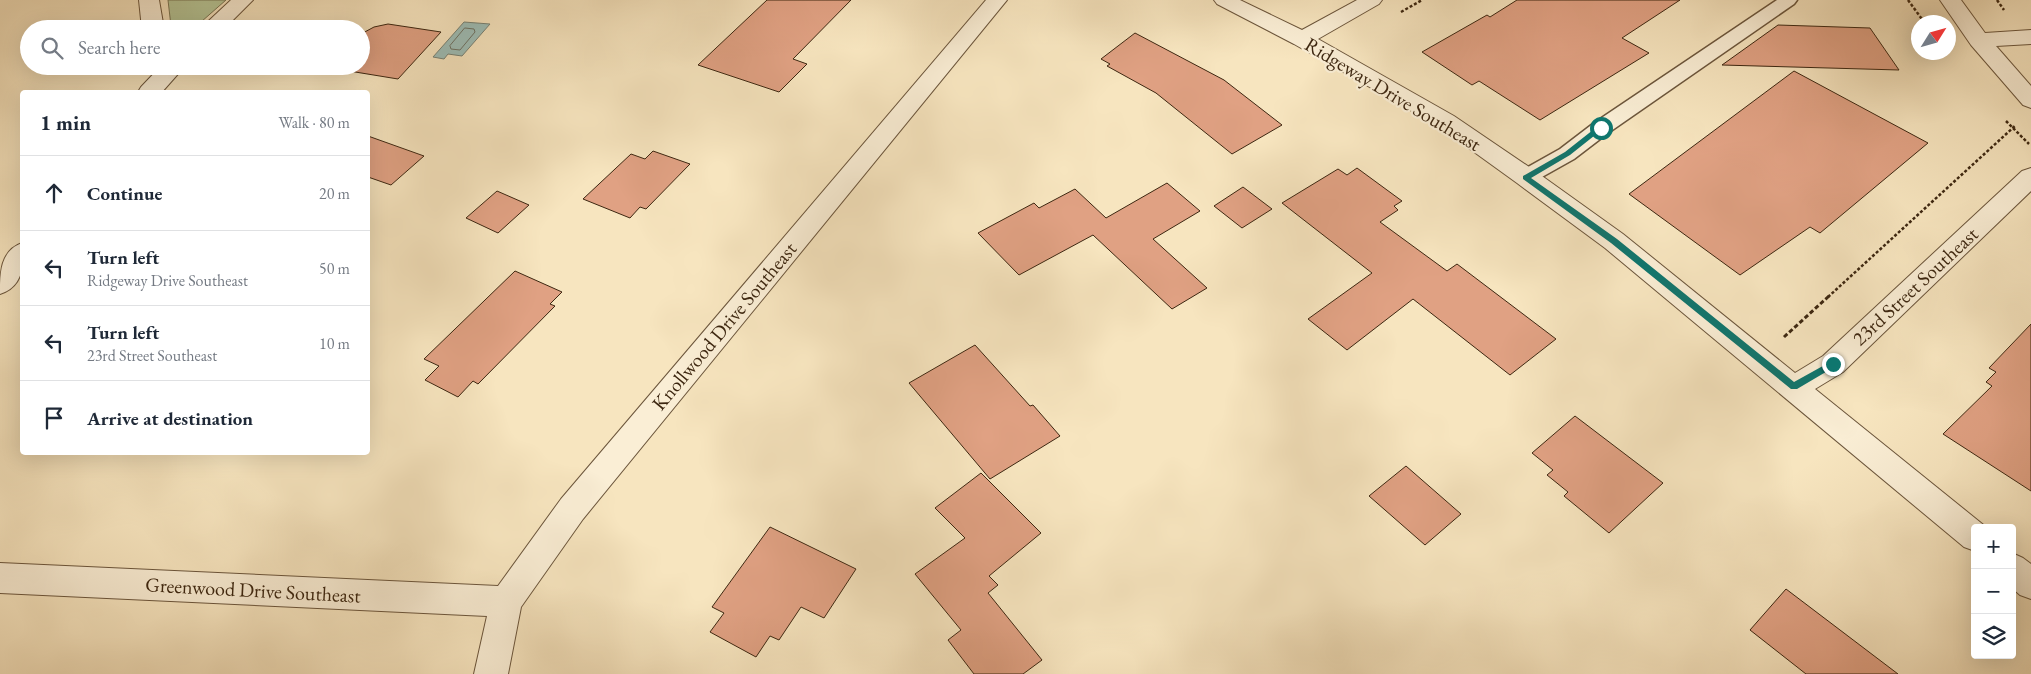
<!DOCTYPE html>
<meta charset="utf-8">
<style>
body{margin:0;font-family:"EB Garamond",serif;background:#f6f6f7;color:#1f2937}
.controls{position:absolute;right:15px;bottom:15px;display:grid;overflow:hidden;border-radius:5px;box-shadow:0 5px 20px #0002}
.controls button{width:45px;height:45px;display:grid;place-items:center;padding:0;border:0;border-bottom:1px solid #e0e1e3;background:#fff;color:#1f2937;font:25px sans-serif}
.compass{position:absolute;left:1911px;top:15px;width:45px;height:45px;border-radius:50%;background:#fff;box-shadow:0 5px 20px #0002;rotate:53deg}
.stop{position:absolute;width:15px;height:15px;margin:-11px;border:4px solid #0f766e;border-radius:50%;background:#fff}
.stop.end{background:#0f766e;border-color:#fff;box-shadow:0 1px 5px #0008}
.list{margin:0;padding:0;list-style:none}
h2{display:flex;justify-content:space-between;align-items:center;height:65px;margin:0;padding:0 20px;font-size:21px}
h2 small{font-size:16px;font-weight:400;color:#747a83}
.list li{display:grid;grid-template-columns:32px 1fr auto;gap:15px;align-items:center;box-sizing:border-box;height:75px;padding:0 20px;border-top:1px solid #e0e1e3}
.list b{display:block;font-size:19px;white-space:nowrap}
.list p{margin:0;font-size:16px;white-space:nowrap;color:#747a83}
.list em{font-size:16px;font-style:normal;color:#747a83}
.icon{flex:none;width:28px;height:28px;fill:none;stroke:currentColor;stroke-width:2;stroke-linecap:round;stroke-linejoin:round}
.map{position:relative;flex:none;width:2031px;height:674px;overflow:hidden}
.search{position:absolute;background:#fff;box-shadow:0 5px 20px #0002;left:20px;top:20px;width:350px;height:55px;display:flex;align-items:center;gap:12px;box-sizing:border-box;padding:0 18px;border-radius:28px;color:#747a83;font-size:19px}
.panel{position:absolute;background:#fff;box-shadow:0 5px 20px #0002;left:20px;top:90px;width:350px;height:365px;border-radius:5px}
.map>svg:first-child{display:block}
.green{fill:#b6c697;stroke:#7a7654}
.water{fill:#9ebeb7;stroke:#778275}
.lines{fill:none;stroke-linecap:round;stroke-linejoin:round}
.shore{stroke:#6e7264;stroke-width:1}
.building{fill:#e0a183;stroke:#3d2711}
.service-casing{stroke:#6c563c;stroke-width:3}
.minor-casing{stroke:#6c563c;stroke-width:2}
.path-far1{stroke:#3d2711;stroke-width:2.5;stroke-dasharray:3 2;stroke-linecap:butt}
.path{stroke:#3d2711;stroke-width:3;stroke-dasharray:4.5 2.5;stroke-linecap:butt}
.service{fill:#faeed5;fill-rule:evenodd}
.minor{fill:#faeed5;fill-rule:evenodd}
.route{fill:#0f766e}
.labels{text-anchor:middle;stroke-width:4.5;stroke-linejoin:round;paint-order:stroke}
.street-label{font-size:20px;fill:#3d2711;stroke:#faeed5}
</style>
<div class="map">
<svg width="2031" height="674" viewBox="0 0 2031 674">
<rect width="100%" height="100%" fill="#f7e5bf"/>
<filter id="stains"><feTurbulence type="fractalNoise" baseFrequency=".004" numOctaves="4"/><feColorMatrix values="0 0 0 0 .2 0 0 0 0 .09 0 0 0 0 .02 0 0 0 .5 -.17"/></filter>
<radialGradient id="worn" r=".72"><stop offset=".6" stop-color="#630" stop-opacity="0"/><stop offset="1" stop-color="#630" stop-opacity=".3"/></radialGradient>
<path class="green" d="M 168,0 L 226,0 L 193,29 L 174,29 L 171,26 Z"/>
<path class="water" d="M 464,22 L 490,24 L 462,56 L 448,54 L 444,59 L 433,57 Z"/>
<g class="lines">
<path class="shore" d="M 465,28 L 474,29 L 475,32 L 460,50 L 451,49 L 450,46 Z"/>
</g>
<path class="building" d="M 767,0 L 851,0 L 793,59 L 807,64 L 779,92 L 698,65 Z
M 1517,0 L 1680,0 L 1622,38 L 1649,53 L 1540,120 L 1479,81 L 1472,85 L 1422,52 L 1487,15 L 1490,17 Z
M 388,24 L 441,32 L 398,79 L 343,70 L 347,66 L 361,66 L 361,34 L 374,27 Z
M 1778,25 L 1870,28 L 1899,70 L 1722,65 Z
M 1135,33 L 1224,80 L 1282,125 L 1232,154 L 1156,93 L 1107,66 L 1110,64 L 1101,59 Z
M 1794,71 L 1928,143 L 1820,233 L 1810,227 L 1740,275 L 1629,194 Z
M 368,136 L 424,156 L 391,185 L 368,177 Z
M 653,151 L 690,164 L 646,209 L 640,207 L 630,218 L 583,199 L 631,154 L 645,159 Z
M 1357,168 L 1402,201 L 1394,206 L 1398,210 L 1380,222 L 1447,271 L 1457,264 L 1556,339 L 1510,375 L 1413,299 L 1347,350 L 1308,319 L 1372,273 L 1282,203 L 1338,169 L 1347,175 Z
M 1167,183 L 1200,211 L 1153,239 L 1207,288 L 1172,309 L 1093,235 L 1019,275 L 978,233 L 1034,203 L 1039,208 L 1075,189 L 1106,218 Z
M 1243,187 L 1272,209 L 1242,228 L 1214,206 Z
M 497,191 L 529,205 L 498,233 L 466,218 Z
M 515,271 L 562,292 L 550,304 L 555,306 L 478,384 L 473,381 L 458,397 L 425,380 L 439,366 L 424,359 Z
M 2031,324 L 2031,491 L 1943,434 L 1992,386 L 1986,382 L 1996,372 L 1989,368 Z
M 975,345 L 1030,406 L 1033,405 L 1060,436 L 990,479 L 909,383 Z
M 1575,416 L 1663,483 L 1609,533 L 1564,496 L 1568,492 L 1547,475 L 1553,470 L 1532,453 Z
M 1406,466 L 1461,514 L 1425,545 L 1369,496 Z
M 981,473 L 1041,533 L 989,576 L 998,585 L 988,593 L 1042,660 L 1023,674 L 974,674 L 948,640 L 961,630 L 915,574 L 965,538 L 935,508 Z
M 770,527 L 856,569 L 824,618 L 801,607 L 779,640 L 770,636 L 756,657 L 710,632 L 724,613 L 712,607 Z
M 1786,589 L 1898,674 L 1806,674 L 1750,630 Z"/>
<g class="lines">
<g class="service-casing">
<path id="service" d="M 1777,0 L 1797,0 L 1794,4 L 1608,133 L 1574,159 L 1533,182 L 1526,184 L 1519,182 L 1516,177 L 1519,172 L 1560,149 L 1594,123 Z"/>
</g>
<g class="minor-casing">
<path id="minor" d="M 139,0 L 159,0 L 164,29 L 142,29 Z
M 231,0 L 253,0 L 224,29 L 200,29 Z
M 986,0 L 1007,0 L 583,519 L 521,607 L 508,674 L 474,674 L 487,616 L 0,593 L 0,563 L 498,586 L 561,499 Z
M 1214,0 L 1240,0 L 1302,30 L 1357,0 L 1382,0 L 1379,4 L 1318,39 L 1454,116 L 1535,171 L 1623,234 L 1795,373 L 1823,356 L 2022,171 L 2031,168 L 2031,191 L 1843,372 L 1815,389 L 1986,527 L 1975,528 L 1975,551 L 1964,547 L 1605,248 L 1517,183 L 1438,126 L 1294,44 L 1217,4 Z
M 1940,0 L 1961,0 L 1985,33 L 2031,30 L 2031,44 L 1996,46 L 2031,86 L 2031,108 L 2023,105 L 1971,45 Z
M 161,66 L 185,66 L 162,92 L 138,92 L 141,87 Z
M 22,243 C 25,264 23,287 0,294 C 0,273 0,251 22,243 Z
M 2012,553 L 2023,558 L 2031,564 L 2031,599 L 2020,595 L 2012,588 Z"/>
</g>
<path class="path-far1" d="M 1908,0 L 1924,22
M 1997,0 L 2004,10
M 1401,12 L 1422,0
M 2006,121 L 2029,144
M 1828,297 L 2016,125"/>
<path class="path" d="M 1784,337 L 1829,296"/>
<use href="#service" class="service"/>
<use href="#minor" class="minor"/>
</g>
<path class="route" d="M 1598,126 L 1604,128 L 1570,155 L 1531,178 L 1617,239 L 1794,382 L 1830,362 L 1836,362 L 1836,366 L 1797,389 L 1791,389 L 1611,243 L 1523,179 L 1523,176 L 1565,152 Z"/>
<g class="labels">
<g class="street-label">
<text transform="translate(1393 94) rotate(31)" y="7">Ridgeway Drive Southeast</text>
<text transform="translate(1915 286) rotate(-43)" y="7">23rd Street Southeast</text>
<text transform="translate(724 326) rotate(-50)" y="7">Knollwood Drive Southeast</text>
<text transform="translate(253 590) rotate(3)" y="7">Greenwood Drive Southeast</text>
</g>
</g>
<rect width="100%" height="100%" filter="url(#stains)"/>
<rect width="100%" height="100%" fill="url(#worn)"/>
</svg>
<div class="controls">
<button>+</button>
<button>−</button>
<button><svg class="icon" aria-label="layers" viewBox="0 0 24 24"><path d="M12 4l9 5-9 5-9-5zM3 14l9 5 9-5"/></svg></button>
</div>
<svg class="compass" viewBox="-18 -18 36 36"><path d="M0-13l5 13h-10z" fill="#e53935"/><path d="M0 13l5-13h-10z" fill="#747a83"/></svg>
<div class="stop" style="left:1601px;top:128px"></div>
<div class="stop end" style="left:1833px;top:364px"></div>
<div class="search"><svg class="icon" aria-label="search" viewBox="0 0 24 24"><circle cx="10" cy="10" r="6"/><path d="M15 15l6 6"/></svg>Search here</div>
<section class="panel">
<h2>1 min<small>Walk · 80 m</small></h2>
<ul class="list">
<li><svg class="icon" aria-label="ahead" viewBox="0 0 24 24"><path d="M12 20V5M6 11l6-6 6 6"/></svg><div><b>Continue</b></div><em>20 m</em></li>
<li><svg class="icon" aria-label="left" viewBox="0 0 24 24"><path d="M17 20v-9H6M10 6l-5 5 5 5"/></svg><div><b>Turn left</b><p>Ridgeway Drive Southeast</p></div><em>50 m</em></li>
<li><svg class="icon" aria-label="left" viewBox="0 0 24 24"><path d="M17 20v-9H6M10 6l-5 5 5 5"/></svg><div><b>Turn left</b><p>23rd Street Southeast</p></div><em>10 m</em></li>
<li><svg class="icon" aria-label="arrive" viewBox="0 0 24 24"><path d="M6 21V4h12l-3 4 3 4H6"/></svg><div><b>Arrive at destination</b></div></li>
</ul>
</section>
</div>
